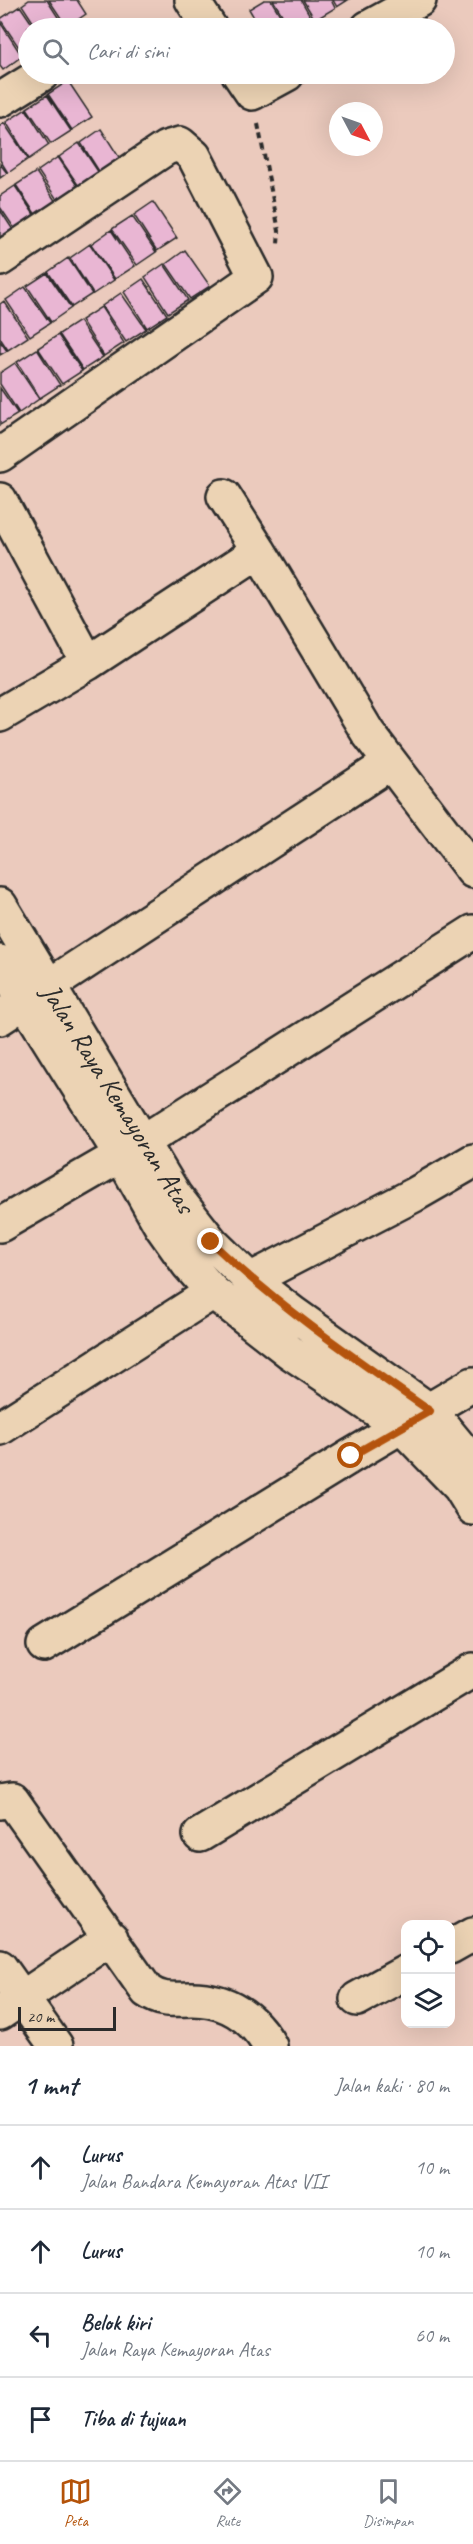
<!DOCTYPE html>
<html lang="id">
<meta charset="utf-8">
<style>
body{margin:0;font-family:Caveat,sans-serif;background:#f6f6f7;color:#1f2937}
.controls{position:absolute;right:18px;bottom:18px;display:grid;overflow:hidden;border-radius:12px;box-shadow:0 6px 24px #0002}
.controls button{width:54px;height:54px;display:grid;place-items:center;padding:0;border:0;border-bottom:2px solid #e0e1e3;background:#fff;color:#1f2937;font:30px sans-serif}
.compass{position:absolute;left:329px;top:102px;width:54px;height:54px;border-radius:50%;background:#fff;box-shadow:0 6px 24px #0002;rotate:131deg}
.scale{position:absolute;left:18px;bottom:15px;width:98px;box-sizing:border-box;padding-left:6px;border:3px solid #2b2b2b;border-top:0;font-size:16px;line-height:21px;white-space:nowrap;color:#2b2b2b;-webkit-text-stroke:4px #ecd3b4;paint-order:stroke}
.stop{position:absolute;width:18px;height:18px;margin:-14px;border:4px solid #b45309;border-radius:50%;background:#fff}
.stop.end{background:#b45309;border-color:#fff;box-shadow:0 2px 6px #0008}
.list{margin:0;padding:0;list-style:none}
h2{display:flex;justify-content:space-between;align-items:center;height:78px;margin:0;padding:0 24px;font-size:26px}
h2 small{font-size:20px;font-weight:400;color:#747a83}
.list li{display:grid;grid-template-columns:39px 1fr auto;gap:18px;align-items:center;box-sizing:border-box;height:84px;padding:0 24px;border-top:2px solid #e0e1e3}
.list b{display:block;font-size:22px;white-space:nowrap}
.list p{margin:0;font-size:20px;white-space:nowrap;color:#747a83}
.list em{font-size:20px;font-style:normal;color:#747a83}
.icon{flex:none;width:33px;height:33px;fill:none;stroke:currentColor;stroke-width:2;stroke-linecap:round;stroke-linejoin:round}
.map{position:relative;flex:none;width:473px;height:2046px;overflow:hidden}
.search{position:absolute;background:#fff;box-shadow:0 6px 24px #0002;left:18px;right:18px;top:18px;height:66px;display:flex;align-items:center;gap:15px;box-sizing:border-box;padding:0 21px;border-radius:33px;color:#747a83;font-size:22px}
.sheet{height:414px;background:#fff}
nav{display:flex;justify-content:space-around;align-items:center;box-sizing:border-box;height:84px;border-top:2px solid #e0e1e3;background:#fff;font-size:16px;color:#747a83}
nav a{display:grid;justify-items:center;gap:3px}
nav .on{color:#b45309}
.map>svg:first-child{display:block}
.building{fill:#e9b6d3;stroke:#2b2b2b;stroke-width:1.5}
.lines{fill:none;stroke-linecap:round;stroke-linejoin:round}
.minor-casing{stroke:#2b2b2b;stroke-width:38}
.path{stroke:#2b2b2b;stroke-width:4;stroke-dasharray:6 4.5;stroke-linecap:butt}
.minor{stroke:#ecd3b4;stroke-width:33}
.route{stroke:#b45309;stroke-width:8}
.labels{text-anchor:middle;stroke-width:4.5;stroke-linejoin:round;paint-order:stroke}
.street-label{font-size:28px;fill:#2b2b2b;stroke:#ecd3b4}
</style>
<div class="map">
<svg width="473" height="2046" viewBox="0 0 473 2046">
<rect width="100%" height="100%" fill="#ebcabd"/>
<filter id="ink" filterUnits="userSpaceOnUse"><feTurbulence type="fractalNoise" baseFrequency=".0167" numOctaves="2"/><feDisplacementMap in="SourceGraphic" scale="12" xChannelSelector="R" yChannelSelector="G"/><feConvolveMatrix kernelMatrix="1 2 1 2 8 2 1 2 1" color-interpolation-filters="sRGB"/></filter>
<g filter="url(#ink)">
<path class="building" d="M 29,0 L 47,0 L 65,28 L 37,28 L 22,5 Z
M 49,0 L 77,0 L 86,14 L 67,27 Z
M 264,0 L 271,0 L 288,28 L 260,28 L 249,9 Z
M 273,0 L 301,0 L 313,21 L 301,28 L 290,28 Z
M 303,0 L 331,0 L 335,8 L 315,20 Z
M 333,0 L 348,0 L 337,7 Z
M 20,6 L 35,28 L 28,28 L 28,52 L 24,55 L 0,19 Z
M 0,22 L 22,56 L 3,70 L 0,66 Z
M 68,81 L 92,117 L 72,130 L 48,94 Z
M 47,95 L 71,131 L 51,144 L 27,108 Z
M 26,109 L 49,145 L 29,159 L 6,122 Z
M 4,123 L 28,159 L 8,173 L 0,160 L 0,126 Z
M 101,129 L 124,165 L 104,179 L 81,143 Z
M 79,143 L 103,179 L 83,192 L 59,157 Z
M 58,157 L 82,193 L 62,207 L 38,171 Z
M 0,164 L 7,173 L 0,178 Z
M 36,172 L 60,208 L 40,221 L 16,185 Z
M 15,186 L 39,222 L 19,235 L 0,207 L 0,196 Z
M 153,202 L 177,238 L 157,251 L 134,215 Z
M 0,210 L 17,236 L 0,248 Z
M 132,216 L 156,252 L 137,265 L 112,229 Z
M 111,230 L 135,266 L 115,279 L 91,244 Z
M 90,244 L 114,280 L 93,294 L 70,258 Z
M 185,250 L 210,286 L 190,299 L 166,264 Z
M 68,258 L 92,294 L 72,307 L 48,272 Z
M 164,264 L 188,300 L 168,313 L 145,277 Z
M 47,273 L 71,308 L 51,322 L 27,286 Z
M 143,279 L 167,315 L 147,328 L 124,292 Z
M 25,287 L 50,323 L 30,336 L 6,300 Z
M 121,293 L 146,329 L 126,342 L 102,306 Z
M 4,301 L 28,337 L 8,350 L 0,338 L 0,304 Z
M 101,307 L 124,343 L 104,356 L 81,320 Z
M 79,321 L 103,357 L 83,370 L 59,334 Z
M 58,335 L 82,371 L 62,384 L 38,348 Z
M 0,341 L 7,351 L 0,355 Z
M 37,349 L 60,385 L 40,398 L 17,362 Z
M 15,363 L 39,399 L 19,413 L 0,384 L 0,373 Z
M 0,388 L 18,414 L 0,425 Z"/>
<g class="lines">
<g class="minor-casing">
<path id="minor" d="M 192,0 L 210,28
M 368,28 L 419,0
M 239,74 L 252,93 L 287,74
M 0,100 L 42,74
M 0,259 L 166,148 L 180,144 L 194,156 L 256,277 L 0,455
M 224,496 L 259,551
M 0,500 L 88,663
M 0,715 L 88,663 L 259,551 L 368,733 L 473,871
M 0,905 L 175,1196 L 211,1242 L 250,1280 L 294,1314 L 430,1411 L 473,1463
M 0,962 L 121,1155 L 161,1226 L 188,1264 L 213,1292 L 290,1352 L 402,1427 L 460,1487 L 473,1508
M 0,1018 L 390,763
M 144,1141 L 473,932
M 0,1225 L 121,1155
M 250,1280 L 414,1195 L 473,1161
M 0,1428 L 213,1292
M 44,1645 L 351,1456 L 473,1384
M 0,1802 L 12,1800 L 147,1991 C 163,2002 174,1999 192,1999 C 227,1999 253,2017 270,2046
M 200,1835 L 473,1670
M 450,1947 L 473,1934
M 0,1967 L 56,2046
M 357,1999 L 406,1972
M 0,2013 L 111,1938"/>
</g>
<path class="path" d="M 258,124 L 279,231 L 278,244"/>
<use href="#minor" class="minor"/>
</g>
</g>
<g class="lines" filter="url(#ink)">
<path class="route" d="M 211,1242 C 278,1306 354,1358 430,1411 L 351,1456"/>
</g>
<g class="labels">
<g class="street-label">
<text transform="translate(119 1098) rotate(58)" y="10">Jalan Raya Kemayoran Atas</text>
</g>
</g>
</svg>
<div class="controls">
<button><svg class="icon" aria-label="locate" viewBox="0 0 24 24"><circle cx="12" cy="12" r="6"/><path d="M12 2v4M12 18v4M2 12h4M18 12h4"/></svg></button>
<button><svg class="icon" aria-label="layers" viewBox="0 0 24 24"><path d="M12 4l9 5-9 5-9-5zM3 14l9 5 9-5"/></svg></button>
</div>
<svg class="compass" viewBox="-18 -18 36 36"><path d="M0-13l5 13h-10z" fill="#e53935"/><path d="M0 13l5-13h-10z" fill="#747a83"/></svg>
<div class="scale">20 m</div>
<div class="stop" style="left:351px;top:1456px"></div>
<div class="stop end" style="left:211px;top:1242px"></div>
<div class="search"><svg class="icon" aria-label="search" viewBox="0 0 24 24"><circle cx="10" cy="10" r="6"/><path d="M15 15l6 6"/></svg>Cari di sini</div>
</div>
<section class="sheet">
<h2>1 mnt<small>Jalan kaki · 80 m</small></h2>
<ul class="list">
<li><svg class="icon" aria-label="ahead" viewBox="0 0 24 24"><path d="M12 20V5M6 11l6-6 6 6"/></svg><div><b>Lurus</b><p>Jalan Bandara Kemayoran Atas VII</p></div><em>10 m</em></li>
<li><svg class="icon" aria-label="ahead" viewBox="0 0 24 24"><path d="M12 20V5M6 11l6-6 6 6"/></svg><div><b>Lurus</b></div><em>10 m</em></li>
<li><svg class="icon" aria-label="left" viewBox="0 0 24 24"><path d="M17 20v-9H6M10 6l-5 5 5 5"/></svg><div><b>Belok kiri</b><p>Jalan Raya Kemayoran Atas</p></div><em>60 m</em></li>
<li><svg class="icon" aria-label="arrive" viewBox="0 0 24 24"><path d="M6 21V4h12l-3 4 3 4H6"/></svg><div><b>Tiba di tujuan</b></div></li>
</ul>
</section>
<nav>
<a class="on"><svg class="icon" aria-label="map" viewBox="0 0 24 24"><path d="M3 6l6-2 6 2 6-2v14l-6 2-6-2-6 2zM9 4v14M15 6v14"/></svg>Peta</a>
<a><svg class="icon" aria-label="directions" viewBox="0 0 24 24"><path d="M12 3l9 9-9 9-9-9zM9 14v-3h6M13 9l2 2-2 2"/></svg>Rute</a>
<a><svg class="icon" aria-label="saved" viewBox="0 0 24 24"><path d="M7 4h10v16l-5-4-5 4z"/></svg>Disimpan</a>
</nav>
